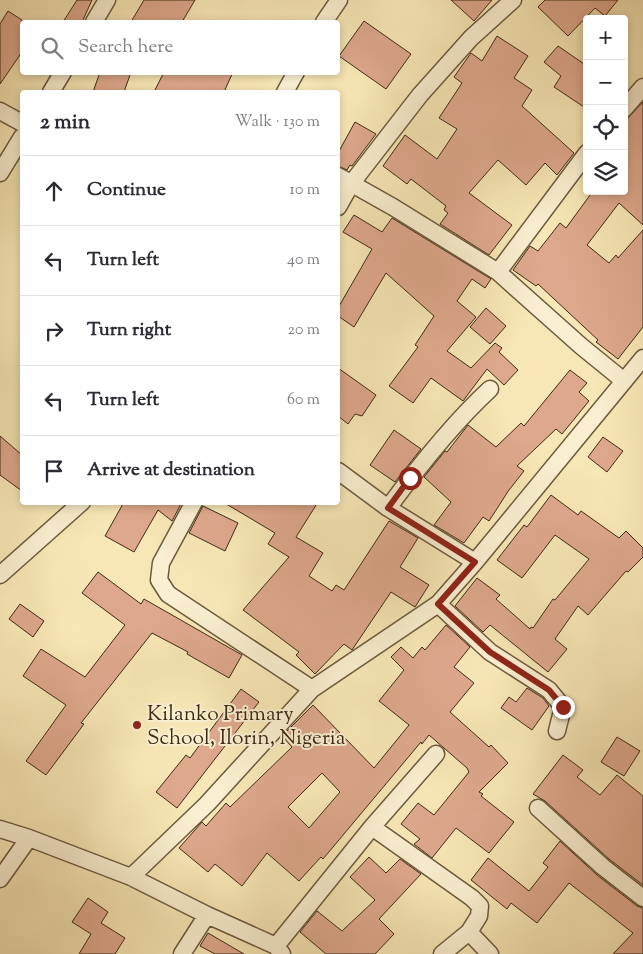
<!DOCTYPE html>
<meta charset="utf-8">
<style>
body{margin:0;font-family:"Sorts Mill Goudy",serif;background:#f2f2f3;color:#2b2b33}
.controls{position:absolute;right:15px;top:15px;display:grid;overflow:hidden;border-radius:5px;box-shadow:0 2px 8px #0003}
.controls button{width:45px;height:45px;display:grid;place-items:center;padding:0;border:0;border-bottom:1px solid #e1e1e2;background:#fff;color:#2b2b33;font:25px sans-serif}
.stop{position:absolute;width:15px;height:15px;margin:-11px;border:4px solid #8f2418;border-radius:50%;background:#fff}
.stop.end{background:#8f2418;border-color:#fff;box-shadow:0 1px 5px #0008}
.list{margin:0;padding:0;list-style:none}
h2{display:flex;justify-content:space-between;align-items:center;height:65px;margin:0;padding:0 20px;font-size:21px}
h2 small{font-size:16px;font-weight:400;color:#7c7c81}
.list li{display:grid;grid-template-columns:32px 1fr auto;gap:15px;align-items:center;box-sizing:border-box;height:70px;padding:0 20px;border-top:1px solid #e1e1e2}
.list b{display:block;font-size:19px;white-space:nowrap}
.list em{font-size:16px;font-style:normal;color:#7c7c81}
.icon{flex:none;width:28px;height:28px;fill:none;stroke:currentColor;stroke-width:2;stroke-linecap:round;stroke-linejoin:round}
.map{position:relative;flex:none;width:643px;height:954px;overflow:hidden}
.search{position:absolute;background:#fff;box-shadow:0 2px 8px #0003;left:20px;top:20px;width:320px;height:55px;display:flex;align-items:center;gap:12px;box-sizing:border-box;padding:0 18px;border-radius:5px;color:#7c7c81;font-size:19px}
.panel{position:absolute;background:#fff;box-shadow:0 2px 8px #0003;left:20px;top:90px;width:320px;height:415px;border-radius:5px}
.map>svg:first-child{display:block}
.building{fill:#dea88c;stroke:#3f2a15;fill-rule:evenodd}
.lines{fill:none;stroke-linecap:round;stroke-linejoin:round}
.minor-casing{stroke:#6d593d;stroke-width:19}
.minor{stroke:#faefd0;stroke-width:16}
.route{stroke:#8f2418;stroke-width:6}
.poi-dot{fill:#8f2418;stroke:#faefd0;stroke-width:2}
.labels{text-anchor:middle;stroke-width:4;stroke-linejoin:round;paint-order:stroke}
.poi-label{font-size:21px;fill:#3f2a15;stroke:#faefd0;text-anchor:start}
</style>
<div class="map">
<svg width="643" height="954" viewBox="0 0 643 954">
<rect width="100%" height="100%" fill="#f8e7b6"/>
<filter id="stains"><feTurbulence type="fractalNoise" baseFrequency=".004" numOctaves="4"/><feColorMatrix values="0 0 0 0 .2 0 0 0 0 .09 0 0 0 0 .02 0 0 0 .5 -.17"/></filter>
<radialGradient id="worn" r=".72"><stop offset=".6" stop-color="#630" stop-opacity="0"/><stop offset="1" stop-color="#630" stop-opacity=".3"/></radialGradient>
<path class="building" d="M 77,0 L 92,0 L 82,22 L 63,22 Z
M 144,0 L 195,0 L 182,22 L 131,22 Z
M 451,0 L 492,0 L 474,21 Z
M 545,0 L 618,0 L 605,16 L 595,8 L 568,36 L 538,7 Z
M 8,11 L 22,20 L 22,52 L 0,84 L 0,24 Z
M 364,21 L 411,54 L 386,89 L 339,56 Z
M 497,36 L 528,56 L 514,78 L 532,90 L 522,106 L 574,153 L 557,175 L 545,163 L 526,185 L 498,160 L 469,193 L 512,225 L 489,255 L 440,224 L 448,213 L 444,210 L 446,206 L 411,179 L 407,184 L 383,166 L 405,135 L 437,159 L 457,129 L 439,118 L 462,83 L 454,77 L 471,53 L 482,61 Z
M 558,46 L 587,66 L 587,109 L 554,87 L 561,76 L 544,62 Z
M 100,72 L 131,72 L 124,92 L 93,92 Z
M 164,72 L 233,72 L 224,92 L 154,92 Z
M 643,102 L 643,225 L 619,203 L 587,245 L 609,263 L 616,255 L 618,258 L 643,230 L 643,327 L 618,359 L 596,342 L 598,340 L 538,284 L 536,286 L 513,270 L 530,246 L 538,251 L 560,223 L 566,228 L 593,191 L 624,191 L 624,122 Z
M 355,122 L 376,134 L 352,166 L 350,165 L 347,170 L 338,166 L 338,153 Z
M 354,215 L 382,232 L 392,218 L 491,279 L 485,288 L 472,279 L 457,301 L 476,317 L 447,351 L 471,368 L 495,343 L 502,348 L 499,352 L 518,370 L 504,385 L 487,369 L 463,401 L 431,378 L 413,403 L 389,386 L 418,347 L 415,345 L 434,316 L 386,273 L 354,327 L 338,316 L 338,308 L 372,249 L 343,232 Z
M 486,308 L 506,326 L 490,344 L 470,327 Z
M 338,368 L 376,395 L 362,416 L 355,414 L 348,424 L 338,416 Z
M 570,370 L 587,383 L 579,392 L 589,401 L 562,434 L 556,429 L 517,466 L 524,471 L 509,490 L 489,521 L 483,517 L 464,543 L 434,525 L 451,502 L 424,477 L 445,451 L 447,452 L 468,425 L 496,447 L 521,423 L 524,426 Z
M 394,430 L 421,449 L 395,482 L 370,465 Z
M 0,436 L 22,455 L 22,491 L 0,475 Z
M 603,437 L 623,451 L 607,472 L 588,457 Z
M 551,495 L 578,515 L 581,511 L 619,538 L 626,531 L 643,548 L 643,557 L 628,572 L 626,571 L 588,615 L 578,606 L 555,639 L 567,649 L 548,672 L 490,625 L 483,632 L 455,606 L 477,578 L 500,595 L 496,599 L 530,629 L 531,627 L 533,628 L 553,599 L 555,600 L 589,559 L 555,535 L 522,578 L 497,560 L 524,525 L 527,527 Z
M 124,502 L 182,502 L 172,521 L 158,510 L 134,552 L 105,536 Z
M 223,502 L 318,502 L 296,537 L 323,553 L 309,576 L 332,591 L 336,585 L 344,590 L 389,521 L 418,538 L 400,567 L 429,585 L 415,607 L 391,592 L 352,650 L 344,644 L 315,674 L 296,655 L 299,652 L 243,610 L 289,557 L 268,544 L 275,533 Z
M 203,506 L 238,523 L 225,551 L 189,533 Z
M 98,572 L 141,604 L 144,599 L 242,655 L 229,678 L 187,654 L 188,652 L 152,633 L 81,723 L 84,724 L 46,775 L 26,761 L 66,705 L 23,676 L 41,649 L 85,677 L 125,625 L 82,593 Z
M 20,604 L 44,621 L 33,637 L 9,619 Z
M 446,625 L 470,647 L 454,667 L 474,683 L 450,712 L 489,747 L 491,745 L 508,763 L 479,792 L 483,794 L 481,796 L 514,822 L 489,853 L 456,828 L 432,858 L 414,844 L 420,839 L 401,824 L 418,803 L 434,815 L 469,772 L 467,768 L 429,735 L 422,744 L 421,742 L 323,859 L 321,857 L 299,881 L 267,853 L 242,886 L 215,864 L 208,872 L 179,848 L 202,822 L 206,826 L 226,803 L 230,807 L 292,747 L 282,736 L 313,705 L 374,768 L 409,725 L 379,701 L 404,670 L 391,657 L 401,647 L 413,658 L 422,647 L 425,650 ZM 322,773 L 340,792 L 309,828 L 288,807 Z
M 527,688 L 543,698 L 549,706 L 532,730 L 501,708 L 509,697 L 516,702 Z
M 241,689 L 259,702 L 177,808 L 156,792 L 186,755 L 190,758 Z
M 617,737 L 640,751 L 624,776 L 601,762 Z
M 563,755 L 583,770 L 577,777 L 600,795 L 617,775 L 643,796 L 643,885 L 609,859 L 545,801 L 533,794 Z
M 560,841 L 597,875 L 637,906 L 643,908 L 643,954 L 613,954 L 633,933 L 569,883 L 537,923 L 511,903 L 507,909 L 471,880 L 488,858 L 529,891 L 548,867 L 543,863 Z
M 369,857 L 386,873 L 400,859 L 421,874 L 379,919 L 394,934 L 375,954 L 326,954 L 300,932 L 317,911 L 342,931 L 375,900 L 350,877 Z
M 88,898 L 108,912 L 101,923 L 125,938 L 115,954 L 79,954 L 91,934 L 72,922 Z
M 208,933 L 244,954 L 215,954 L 200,946 Z"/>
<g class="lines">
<g class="minor-casing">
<path id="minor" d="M 94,22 L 107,0
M 324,22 L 339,0
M 51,92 L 63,72
M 285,92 L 296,72
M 624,109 L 643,87
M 0,111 L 22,123
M 0,173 L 22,137
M 338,176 L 393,207 L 498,272 L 581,346 L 624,381
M 338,207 L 351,184 L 420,95 L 471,38 L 513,0
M 498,272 L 587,153
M 338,471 L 388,508 L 475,562
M 194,502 L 161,563 L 159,580 L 168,594 L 312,689
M 388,508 C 419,466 452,424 490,389
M 0,575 L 82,502
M 438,604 L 490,652 L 549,690 L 563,707 L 557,731
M 436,754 L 372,827 L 472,898 L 480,906 L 479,916 L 469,932 L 490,954
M 538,808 L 603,867 L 643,898
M 0,829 L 29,838 L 131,877 L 207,915 L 276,946 L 282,954
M 131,877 L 207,804 L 312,689 L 438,604 L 475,562 L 643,358
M 0,879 L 29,838
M 276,946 L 372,827
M 182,954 L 207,915
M 442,954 L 469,932"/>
</g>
<use href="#minor" class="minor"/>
</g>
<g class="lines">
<path class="route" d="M 410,478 L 388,508 L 475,562 L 438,604 L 490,652 L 549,690 L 563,707"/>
</g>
<circle class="poi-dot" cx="137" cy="725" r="5"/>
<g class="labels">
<g class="poi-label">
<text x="147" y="720">Kilanko Primary<tspan x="147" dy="24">School, Ilorin, Nigeria</tspan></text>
</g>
</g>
<rect width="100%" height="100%" filter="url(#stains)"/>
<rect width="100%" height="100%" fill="url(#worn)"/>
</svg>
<div class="controls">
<button>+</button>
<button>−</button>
<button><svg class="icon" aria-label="locate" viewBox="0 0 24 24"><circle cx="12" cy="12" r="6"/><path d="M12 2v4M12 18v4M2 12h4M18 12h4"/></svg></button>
<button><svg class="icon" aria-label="layers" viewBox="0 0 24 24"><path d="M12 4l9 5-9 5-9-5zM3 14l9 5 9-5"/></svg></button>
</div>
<div class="stop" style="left:410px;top:478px"></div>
<div class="stop end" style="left:563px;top:707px"></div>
<div class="search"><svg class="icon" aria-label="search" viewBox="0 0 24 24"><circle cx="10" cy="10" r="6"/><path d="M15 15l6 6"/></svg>Search here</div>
<section class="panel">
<h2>2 min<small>Walk · 130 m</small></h2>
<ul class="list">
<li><svg class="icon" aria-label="ahead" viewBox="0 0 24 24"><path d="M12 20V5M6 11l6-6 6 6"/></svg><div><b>Continue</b></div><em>10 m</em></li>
<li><svg class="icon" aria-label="left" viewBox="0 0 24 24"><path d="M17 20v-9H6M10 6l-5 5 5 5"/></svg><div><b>Turn left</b></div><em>40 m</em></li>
<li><svg class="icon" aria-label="right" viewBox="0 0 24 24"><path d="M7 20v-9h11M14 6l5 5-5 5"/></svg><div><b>Turn right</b></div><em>20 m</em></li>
<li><svg class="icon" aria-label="left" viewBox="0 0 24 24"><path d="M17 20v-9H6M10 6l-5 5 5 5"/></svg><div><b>Turn left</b></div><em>60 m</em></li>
<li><svg class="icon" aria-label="arrive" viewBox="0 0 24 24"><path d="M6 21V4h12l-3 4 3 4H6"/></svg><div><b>Arrive at destination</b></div></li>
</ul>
</section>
</div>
